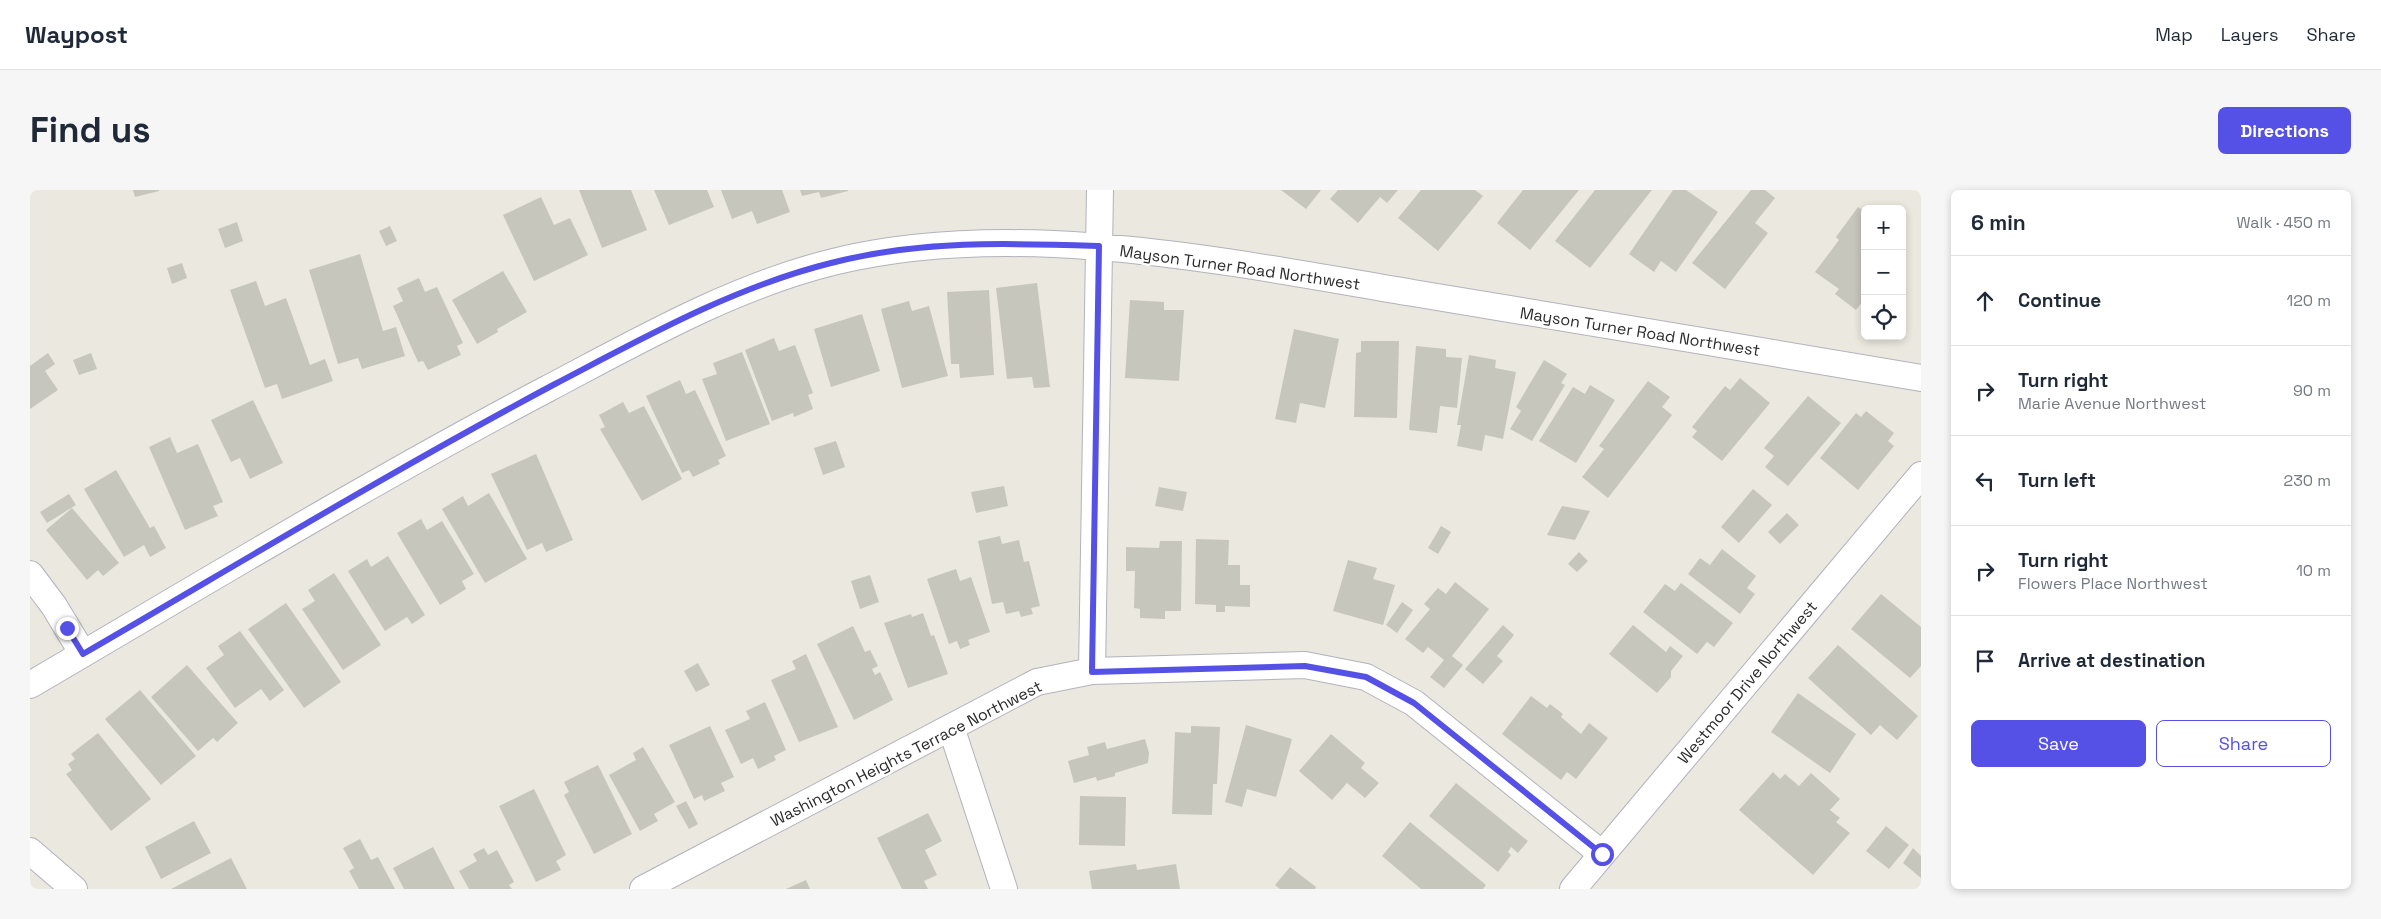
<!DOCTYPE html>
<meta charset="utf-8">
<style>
body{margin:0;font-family:"Space Grotesk",sans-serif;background:#f6f6f7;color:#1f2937}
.controls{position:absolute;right:15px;top:15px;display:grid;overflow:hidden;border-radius:8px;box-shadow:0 2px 8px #0003}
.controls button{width:45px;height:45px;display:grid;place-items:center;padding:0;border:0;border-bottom:1px solid #e0e1e3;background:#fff;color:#1f2937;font:25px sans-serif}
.stop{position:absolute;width:15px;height:15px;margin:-11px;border:4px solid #5550e6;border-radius:50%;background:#fff}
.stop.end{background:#5550e6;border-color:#fff;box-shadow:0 1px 5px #0008}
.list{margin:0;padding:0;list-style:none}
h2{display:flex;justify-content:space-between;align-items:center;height:65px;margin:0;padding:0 20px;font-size:21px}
h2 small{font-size:16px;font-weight:400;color:#747a83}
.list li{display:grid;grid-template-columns:32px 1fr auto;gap:15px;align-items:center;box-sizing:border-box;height:90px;padding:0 20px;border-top:1px solid #e0e1e3}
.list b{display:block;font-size:19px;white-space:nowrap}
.list p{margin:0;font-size:16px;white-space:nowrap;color:#747a83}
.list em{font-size:16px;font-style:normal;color:#747a83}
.actions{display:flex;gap:10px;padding:15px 20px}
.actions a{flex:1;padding:11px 0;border:1px solid #5550e6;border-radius:8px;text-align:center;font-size:18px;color:#5550e6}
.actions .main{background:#5550e6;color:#fff}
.icon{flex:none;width:28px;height:28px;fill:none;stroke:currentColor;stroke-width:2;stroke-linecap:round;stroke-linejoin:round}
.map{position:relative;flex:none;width:1891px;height:699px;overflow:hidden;border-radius:8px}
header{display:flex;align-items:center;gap:30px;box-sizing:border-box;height:70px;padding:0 25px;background:#fff;border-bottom:1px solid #e0e1e3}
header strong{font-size:24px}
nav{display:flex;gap:28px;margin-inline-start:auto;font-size:18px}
.intro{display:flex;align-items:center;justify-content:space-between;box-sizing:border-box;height:120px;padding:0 30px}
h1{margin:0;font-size:35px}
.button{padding:12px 22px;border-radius:8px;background:#5550e6;color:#fff;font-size:18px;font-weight:700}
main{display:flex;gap:30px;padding:0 30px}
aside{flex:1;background:#fff;border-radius:8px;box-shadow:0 2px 8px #0003}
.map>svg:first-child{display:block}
.building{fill:#c7c6bd}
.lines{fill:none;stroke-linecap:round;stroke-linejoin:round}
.minor-casing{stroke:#b2b2bd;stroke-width:28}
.minor{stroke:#fff;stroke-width:26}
.route{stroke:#5550e6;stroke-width:6}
.labels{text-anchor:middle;stroke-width:5;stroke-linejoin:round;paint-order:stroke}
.street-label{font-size:16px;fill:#2b2b2b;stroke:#fff}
</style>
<header>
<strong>Waypost</strong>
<nav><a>Map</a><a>Layers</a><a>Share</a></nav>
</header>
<div class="intro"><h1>Find us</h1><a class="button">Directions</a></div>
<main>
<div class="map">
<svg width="1891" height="699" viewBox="0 0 1891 699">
<rect width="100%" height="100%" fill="#ebe8df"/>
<path class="building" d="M 103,0 L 129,0 L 129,1 L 105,7 Z
M 549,0 L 601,0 L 617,40 L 572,58 Z
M 624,0 L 677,0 L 684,17 L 639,35 Z
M 691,0 L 752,0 L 760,22 L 727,34 L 722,21 L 702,29 Z
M 770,0 L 818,0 L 818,1 L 791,8 L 789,2 L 772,6 Z
M 1251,0 L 1291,0 L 1276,19 Z
M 1308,0 L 1368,0 L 1357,13 L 1350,7 L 1328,33 L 1300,9 Z
M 1391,0 L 1445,0 L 1453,6 L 1408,61 L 1368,28 Z
M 1493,0 L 1549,0 L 1500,60 L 1467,33 Z
M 1565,0 L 1622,0 L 1560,78 L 1525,51 Z
M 1643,0 L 1656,0 L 1688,22 L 1646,82 L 1631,71 L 1624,82 L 1599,64 Z
M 1721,0 L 1735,0 L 1745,8 L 1725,33 L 1738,43 L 1695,99 L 1662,73 Z
M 511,7 L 524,35 L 540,28 L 558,65 L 504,91 L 473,25 Z
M 1828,17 L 1835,22 L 1835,108 L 1826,120 L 1805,104 L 1809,99 L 1785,82 L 1809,50 L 1806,47 Z
M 207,32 L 213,51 L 195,58 L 188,39 Z
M 360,36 L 367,51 L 356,56 L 349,41 Z
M 330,64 L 353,141 L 366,137 L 375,166 L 332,179 L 328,168 L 308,174 L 279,80 Z
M 152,73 L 157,88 L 142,94 L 137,78 Z
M 473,81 L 497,122 L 467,139 L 468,142 L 447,154 L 422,110 Z
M 389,88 L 395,102 L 407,97 L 433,153 L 427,156 L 431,165 L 398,180 L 393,171 L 388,172 L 363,116 L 373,111 L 367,98 Z
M 226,91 L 235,116 L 256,108 L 280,175 L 295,169 L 303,191 L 252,209 L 247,194 L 235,198 L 200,100 Z
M 1007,93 L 1020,197 L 1004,198 L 1002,187 L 977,189 L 966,98 Z
M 959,100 L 964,185 L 930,188 L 929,174 L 921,174 L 917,102 Z
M 1100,110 L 1134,112 L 1134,120 L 1154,120 L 1149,191 L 1095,188 Z
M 879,111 L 882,121 L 899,116 L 918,186 L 872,198 L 851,119 Z
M 832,124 L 850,181 L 801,197 L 784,139 Z
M 1264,139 L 1309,149 L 1295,218 L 1270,213 L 1266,233 L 1245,229 Z
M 744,148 L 749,161 L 765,155 L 783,203 L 778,205 L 783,219 L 764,227 L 763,223 L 742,231 L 715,160 Z
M 1331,151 L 1369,151 L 1367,228 L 1324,227 L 1326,163 L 1331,162 Z
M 1386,156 L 1416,159 L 1416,167 L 1432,168 L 1427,218 L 1410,216 L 1407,243 L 1379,240 Z
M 712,162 L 740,234 L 696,251 L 672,189 L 687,184 L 683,173 Z
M 18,163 L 25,174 L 15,181 L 28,200 L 0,219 L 0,176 Z
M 61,163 L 67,179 L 49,185 L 43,170 Z
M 1439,165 L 1466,170 L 1465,178 L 1486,182 L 1473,249 L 1455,245 L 1452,261 L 1427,256 L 1431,235 L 1427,235 Z
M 1514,170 L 1537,184 L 1531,193 L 1535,195 L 1502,251 L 1480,239 L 1491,221 L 1486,217 Z
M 1710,188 L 1740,213 L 1692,271 L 1662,247 L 1667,241 L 1662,237 L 1695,196 L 1700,200 Z
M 650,190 L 656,204 L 665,200 L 696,266 L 688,270 L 690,274 L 663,287 L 659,280 L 652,283 L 616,206 Z
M 1618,191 L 1640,207 L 1632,217 L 1642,225 L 1578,308 L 1552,287 L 1574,259 L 1569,256 Z
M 1560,195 L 1585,210 L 1546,273 L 1509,251 L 1543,197 L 1555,204 Z
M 1778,206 L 1811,233 L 1758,296 L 1735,277 L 1744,266 L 1734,258 Z
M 223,210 L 253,273 L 220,289 L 210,268 L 201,272 L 181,230 Z
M 593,212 L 599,223 L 614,216 L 652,289 L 612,311 L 570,239 L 575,237 L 569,225 Z
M 1836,221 L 1864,243 L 1858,251 L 1864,256 L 1828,300 L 1790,268 L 1826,223 L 1831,227 Z
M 140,247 L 147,263 L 168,254 L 193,312 L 183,316 L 188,326 L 155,340 L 119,257 Z
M 806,251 L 815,277 L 793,285 L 784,258 Z
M 506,264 L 543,350 L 516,362 L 512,353 L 497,360 L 461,284 Z
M 86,280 L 120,338 L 124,336 L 136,358 L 120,367 L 114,355 L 94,367 L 54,299 Z
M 974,296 L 978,316 L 946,323 L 941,302 Z
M 1129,297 L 1157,302 L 1153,321 L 1125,316 Z
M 1723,299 L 1742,315 L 1709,353 L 1691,337 Z
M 459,303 L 497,369 L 455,393 L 412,319 L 433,306 L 438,316 Z
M 39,304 L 46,315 L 17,333 L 10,322 Z
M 1532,316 L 1560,321 L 1545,350 L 1517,345 Z
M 42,318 L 89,373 L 73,386 L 68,380 L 57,390 L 16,340 Z
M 1757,323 L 1769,335 L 1750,354 L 1738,342 Z
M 391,329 L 397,340 L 412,331 L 444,384 L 432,391 L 436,399 L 410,415 L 367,343 Z
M 1411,336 L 1421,342 L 1408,364 L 1398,358 Z
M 970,346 L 972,354 L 989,350 L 994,372 L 999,371 L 1010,416 L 1001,418 L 1003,424 L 991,427 L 989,421 L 976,424 L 973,412 L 962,414 L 948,351 Z
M 1166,349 L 1199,350 L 1198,375 L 1210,375 L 1210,395 L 1220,395 L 1220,417 L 1195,416 L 1195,422 L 1186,422 L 1186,415 L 1165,414 Z
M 1130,351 L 1152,351 L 1151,421 L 1135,421 L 1135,429 L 1110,428 L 1110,419 L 1104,418 L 1105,381 L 1096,381 L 1096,357 L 1129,358 Z
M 1692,359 L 1726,386 L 1717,398 L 1725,404 L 1710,424 L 1658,384 L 1670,368 L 1680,375 Z
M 1549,362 L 1558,371 L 1547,382 L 1538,374 Z
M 358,366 L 395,425 L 382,434 L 377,427 L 355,441 L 318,381 L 337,369 L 341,377 Z
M 1318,370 L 1347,378 L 1343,389 L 1365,395 L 1353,435 L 1303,421 Z
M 926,379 L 930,391 L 941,387 L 960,442 L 938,450 L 940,455 L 930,459 L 927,451 L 919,454 L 897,389 Z
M 304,383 L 351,455 L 313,480 L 272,419 L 285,411 L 278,400 Z
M 840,385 L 849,412 L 830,419 L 821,391 Z
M 1425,392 L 1459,419 L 1422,466 L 1433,475 L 1414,498 L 1400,487 L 1414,470 L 1398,457 L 1393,463 L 1375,449 L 1400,419 L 1394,414 L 1408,398 L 1416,404 Z
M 1651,393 L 1703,433 L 1684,457 L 1677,452 L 1667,464 L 1613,422 L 1635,394 L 1645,401 Z
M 1851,404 L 1891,437 L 1891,476 L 1880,488 L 1821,439 Z
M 1372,412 L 1383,420 L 1367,443 L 1356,435 Z
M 256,413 L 311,492 L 274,518 L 218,439 Z
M 893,423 L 901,446 L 904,445 L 918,484 L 878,498 L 854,433 L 881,424 L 882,427 Z
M 1473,435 L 1484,445 L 1467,466 L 1473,471 L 1453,494 L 1435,479 Z
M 1603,435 L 1636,462 L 1640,456 L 1653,466 L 1641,481 L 1641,487 L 1627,503 L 1579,464 Z
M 823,436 L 835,462 L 840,460 L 848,476 L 842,479 L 845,485 L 850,482 L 863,510 L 824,530 L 787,454 Z
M 210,441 L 254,500 L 240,511 L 231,499 L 205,518 L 176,478 L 194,465 L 188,456 Z
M 1808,455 L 1888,526 L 1867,550 L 1850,535 L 1841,545 L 1778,488 Z
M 776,464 L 808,537 L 769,552 L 741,490 L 766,479 L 762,471 Z
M 668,473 L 680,495 L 666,502 L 654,481 Z
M 157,475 L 208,533 L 187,552 L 183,548 L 168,561 L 121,507 Z
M 110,500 L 166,566 L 131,595 L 75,529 Z
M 1768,503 L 1826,544 L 1800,583 L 1741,542 Z
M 1501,506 L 1517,518 L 1520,514 L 1533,524 L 1531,527 L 1551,544 L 1559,533 L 1578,548 L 1546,589 L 1537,582 L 1531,590 L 1472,544 Z
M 735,512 L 756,560 L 744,566 L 746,570 L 728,579 L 723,568 L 711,574 L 695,540 L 720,529 L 716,521 Z
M 1216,535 L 1262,549 L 1246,607 L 1217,599 L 1212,617 L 1195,612 Z
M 680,536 L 704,587 L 691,593 L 695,601 L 674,611 L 672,605 L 664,609 L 639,555 Z
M 1161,536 L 1190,537 L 1187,594 L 1183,594 L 1182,625 L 1142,624 L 1145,542 L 1161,543 Z
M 68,543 L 121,609 L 81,641 L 36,584 L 42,580 L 38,574 L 45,569 L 41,564 Z
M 1301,544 L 1335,573 L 1331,578 L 1349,593 L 1335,608 L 1317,593 L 1302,610 L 1269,581 Z
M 1115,549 L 1119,563 L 1118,573 L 1085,583 L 1085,586 L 1067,591 L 1066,587 L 1044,593 L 1038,571 L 1059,565 L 1057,557 L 1075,552 L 1077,559 Z
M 613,557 L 645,612 L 624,624 L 628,631 L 610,641 L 579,585 L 606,570 L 603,563 Z
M 568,575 L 602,644 L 564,664 L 534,605 L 539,602 L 534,592 Z
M 1743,582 L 1750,589 L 1755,584 L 1769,596 L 1781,583 L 1810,609 L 1800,620 L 1810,628 L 1806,632 L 1820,643 L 1783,685 L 1709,620 Z
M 1426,593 L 1498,651 L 1488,663 L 1481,657 L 1478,662 L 1481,665 L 1468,682 L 1399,626 Z
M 504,599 L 536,665 L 526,671 L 531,680 L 506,692 L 469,616 Z
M 1050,606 L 1096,607 L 1095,656 L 1049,655 Z
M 656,611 L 668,634 L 659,639 L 646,616 Z
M 898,623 L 912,651 L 895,660 L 907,685 L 894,691 L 898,699 L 872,699 L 847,648 Z
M 164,631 L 181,663 L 131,689 L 115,657 Z
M 1380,632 L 1456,695 L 1453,699 L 1391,699 L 1352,666 Z
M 1856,636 L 1879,655 L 1859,679 L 1836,661 Z
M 330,649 L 341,670 L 348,667 L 365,699 L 329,699 L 319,681 L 324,678 L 313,658 Z
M 403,657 L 425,699 L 374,699 L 363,678 Z
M 454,658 L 458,665 L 467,660 L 484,692 L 479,695 L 482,699 L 439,699 L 429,681 L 447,671 L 443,664 Z
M 1883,658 L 1891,666 L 1891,688 L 1873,673 Z
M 201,668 L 217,699 L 141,699 Z
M 1106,674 L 1107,680 L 1146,674 L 1150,699 L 1062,699 L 1059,681 Z
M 1260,677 L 1286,697 L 1285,699 L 1250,699 L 1245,695 Z
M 776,690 L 780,699 L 756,699 Z"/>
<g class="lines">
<g class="minor-casing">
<path id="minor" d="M 0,384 L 24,416 L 53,464
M 1062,481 L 1070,0
M 0,495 C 171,395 342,291 517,199 C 608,151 702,97 803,72 C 987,27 1198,72 1383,103 C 1552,131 1722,159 1891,188
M 921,537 L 974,699
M 0,661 L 44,699
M 613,699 L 1007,492 L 1062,481 L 1275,475 L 1336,487 L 1384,513 L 1572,664
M 1543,699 L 1891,285"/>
</g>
<use href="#minor" class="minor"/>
</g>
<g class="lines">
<path class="route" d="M 37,438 L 53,464 C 210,373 365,279 525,194 C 613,148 704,97 801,73 C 890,50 978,53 1069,56 L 1062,482 L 1275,476 L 1336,487 L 1384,513 L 1572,664"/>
</g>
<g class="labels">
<g class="street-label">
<text transform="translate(1210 77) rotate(8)" y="6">Mayson Turner Road Northwest</text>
<text transform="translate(1610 141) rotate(9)" y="6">Mayson Turner Road Northwest</text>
<text transform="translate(1717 492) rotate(-50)" y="6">Westmoor Drive Northwest</text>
<text transform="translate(876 563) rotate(-27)" y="6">Washington Heights Terrace Northwest</text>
</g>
</g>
</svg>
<div class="controls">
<button>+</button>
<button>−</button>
<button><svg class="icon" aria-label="locate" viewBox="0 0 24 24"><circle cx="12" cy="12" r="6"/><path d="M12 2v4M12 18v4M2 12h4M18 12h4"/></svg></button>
</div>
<div class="stop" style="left:1572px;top:664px"></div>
<div class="stop end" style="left:37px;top:438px"></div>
</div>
<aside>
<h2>6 min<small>Walk · 450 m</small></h2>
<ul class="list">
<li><svg class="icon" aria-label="ahead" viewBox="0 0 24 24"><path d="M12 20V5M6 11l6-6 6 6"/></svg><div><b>Continue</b></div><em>120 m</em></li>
<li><svg class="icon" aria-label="right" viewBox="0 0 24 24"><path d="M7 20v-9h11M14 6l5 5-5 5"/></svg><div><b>Turn right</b><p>Marie Avenue Northwest</p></div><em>90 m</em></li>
<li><svg class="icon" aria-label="left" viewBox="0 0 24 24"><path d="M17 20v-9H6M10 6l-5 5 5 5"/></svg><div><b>Turn left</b></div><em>230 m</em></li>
<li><svg class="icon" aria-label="right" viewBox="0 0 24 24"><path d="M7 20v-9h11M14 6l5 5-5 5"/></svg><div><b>Turn right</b><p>Flowers Place Northwest</p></div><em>10 m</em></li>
<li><svg class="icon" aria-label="arrive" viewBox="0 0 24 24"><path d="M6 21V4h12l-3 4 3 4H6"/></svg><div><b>Arrive at destination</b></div></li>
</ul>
<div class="actions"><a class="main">Save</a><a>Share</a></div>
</aside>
</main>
